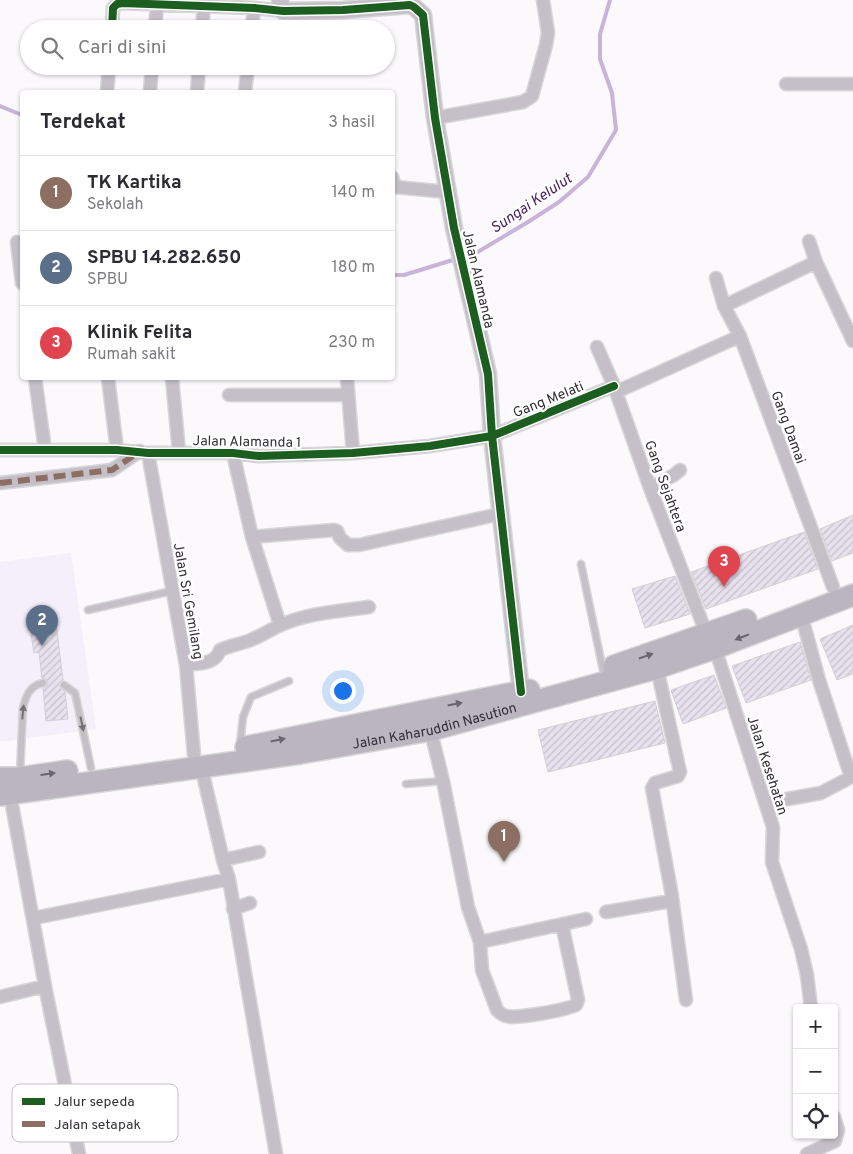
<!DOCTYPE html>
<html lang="id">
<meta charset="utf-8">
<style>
body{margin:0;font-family:Overpass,sans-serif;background:#f7f7f7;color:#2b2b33}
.controls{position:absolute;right:15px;bottom:15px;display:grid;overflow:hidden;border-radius:5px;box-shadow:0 1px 4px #0004}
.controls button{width:45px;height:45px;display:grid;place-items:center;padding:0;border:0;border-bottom:1px solid #e1e1e2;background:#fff;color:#2b2b33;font:25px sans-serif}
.you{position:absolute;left:342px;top:690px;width:18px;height:18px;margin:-12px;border:4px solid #fff;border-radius:50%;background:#1a73e8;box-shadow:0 0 0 8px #1a73e833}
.badge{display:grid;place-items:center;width:32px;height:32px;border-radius:50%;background:#79767b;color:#fff;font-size:16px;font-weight:700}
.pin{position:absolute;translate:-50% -41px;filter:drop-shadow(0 1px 2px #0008)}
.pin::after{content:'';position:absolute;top:26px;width:18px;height:15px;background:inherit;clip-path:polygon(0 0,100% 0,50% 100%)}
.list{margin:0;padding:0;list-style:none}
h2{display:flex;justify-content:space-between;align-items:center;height:65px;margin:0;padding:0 20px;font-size:21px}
h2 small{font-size:16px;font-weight:400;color:#7c7c81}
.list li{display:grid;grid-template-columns:32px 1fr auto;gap:15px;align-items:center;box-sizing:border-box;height:75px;padding:0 20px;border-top:1px solid #e1e1e2}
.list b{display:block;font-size:19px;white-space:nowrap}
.list p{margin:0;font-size:16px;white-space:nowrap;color:#7c7c81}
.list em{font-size:16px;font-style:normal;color:#7c7c81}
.icon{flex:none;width:28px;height:28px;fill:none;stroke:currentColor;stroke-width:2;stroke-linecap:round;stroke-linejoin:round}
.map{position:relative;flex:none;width:853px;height:1154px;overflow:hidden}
.search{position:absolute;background:#fff;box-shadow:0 1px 4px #0004;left:20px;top:20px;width:375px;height:55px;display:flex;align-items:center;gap:12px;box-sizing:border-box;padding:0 18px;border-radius:28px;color:#7c7c81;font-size:19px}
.panel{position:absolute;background:#fff;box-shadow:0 1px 4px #0004;left:20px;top:90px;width:375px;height:290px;border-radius:5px}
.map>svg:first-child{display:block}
.built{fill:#f4effa}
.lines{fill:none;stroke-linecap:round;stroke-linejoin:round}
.stream{stroke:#c8b3da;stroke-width:4}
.building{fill:url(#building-hatch);stroke:#d2d0d4}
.service-casing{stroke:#d7d6d8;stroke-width:9}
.minor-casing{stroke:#d7d6d8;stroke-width:15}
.tertiary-casing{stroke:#d7d6d8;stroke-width:19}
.trunk-casing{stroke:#d7d6d8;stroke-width:24}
.service{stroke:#c5c0c8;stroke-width:6}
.minor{stroke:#c5c0c8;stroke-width:12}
.tertiary{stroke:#c5c0c8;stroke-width:16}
.trunk{stroke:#bab5be;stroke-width:21}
.quiet{stroke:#8d6e63;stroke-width:6;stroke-dasharray:12 6;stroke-linecap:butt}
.cycleway-casing{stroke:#fff;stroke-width:11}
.cycleway{stroke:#1b5e20;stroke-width:8}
.oneway{fill:#69656c}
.oneway2{fill:#757178}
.labels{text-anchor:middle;stroke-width:5;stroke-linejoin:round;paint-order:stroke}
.street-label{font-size:14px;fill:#333036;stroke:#fff}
.water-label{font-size:15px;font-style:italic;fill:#492263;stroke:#fff}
.key{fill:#fff;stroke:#c2c1c3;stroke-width:1}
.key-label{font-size:14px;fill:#333036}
</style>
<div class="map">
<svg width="853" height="1154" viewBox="0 0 853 1154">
<defs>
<pattern id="building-hatch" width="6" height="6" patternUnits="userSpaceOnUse" patternTransform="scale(1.25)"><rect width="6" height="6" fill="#e8e1ee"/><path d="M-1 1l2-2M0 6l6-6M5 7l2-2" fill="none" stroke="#c7c1cd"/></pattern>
</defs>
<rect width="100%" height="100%" fill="#fbf9fc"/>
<path class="built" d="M 71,553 L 96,729 L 0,742 L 0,562 Z"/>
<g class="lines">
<path class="stream" d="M 0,106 L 22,115
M 466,256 L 476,253 L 528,222 L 559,202 L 588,177 L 616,130 L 612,93 L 600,59 L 600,34 L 610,0
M 392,275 L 404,275 L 456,259"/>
</g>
<path class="building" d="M 853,515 L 853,553 L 832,561 L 820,529 Z
M 804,532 L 818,569 L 706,609 L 691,572 Z
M 675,576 L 690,614 L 645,628 L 632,589 Z
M 56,623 L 63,680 L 60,682 L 59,685 L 65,692 L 68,719 L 46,721 L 43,688 L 47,686 L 48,682 L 46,679 L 42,678 L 39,652 L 34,653 L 30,627 Z
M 853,625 L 853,674 L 837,680 L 820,639 Z
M 800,642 L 811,680 L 746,703 L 732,666 Z
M 714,675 L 726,708 L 683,724 L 671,690 Z
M 655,701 L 665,743 L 548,772 L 538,730 Z"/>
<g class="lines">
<g class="service-casing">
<path id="service" d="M 581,564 L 603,670
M 88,610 L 172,591
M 64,685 L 75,693 L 91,768
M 240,745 L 243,717 L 251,697 L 289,681
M 20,774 L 23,708 C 26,696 29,686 43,683
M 406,784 L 443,781"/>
</g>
<g class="minor-casing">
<path id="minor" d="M 112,29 L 113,8 L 117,4 L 122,3 L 254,8 L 283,11
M 155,29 L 157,4
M 202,29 L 204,6
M 252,29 L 254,8
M 786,84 L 853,84
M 107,92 L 109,66
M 150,92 L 152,66
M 197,92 L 199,66
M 245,92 L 248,66
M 435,118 L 523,102 L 532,96 L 546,45 L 548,33 L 543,0
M 392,177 L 395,187 L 448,192
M 809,241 L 816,262 L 853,341
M 17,242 L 22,283
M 716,278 L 724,306 L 740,336 L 833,587
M 724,306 L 816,262
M 597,347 L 614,386 L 650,488 L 707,635
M 35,378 L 45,450
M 108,378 L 117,450
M 172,378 L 179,452
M 347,378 L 353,453
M 616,392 L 740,336
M 229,395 L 347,395
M 0,450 L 117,450 L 148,453 L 233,453 L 259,456 L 353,453 L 430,446 L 492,436 L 614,386
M 148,453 L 186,665 L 194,755
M 233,453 L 252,537 L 280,625
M 0,483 L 112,470 L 140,451
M 650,488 L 674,475 L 680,470
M 252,537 L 334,530 L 337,531 L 340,538 L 348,545 L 359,545 L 500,514
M 801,614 L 819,680 L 851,777
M 715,648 L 773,827 L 772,862 L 801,949 L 807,975 L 811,1008
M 186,665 C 199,663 215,665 220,650 C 231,645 242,644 253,639 C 263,635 271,629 281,625 C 307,613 341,611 369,607
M 657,668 L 680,772 L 678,776 L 655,783 L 652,788 L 671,890 L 686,1000
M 429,724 L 443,781 L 468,907 L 480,942 L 482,970 L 497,1010 C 500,1013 502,1015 506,1016 C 517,1019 565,1010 576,1005 L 578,1000 L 562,924
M 201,766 L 223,860 L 229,879 L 276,1154
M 10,794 L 45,986 L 79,1154
M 765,803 L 821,793 L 853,776
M 223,860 L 259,852
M 233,909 L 250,903
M 606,912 L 671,901
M 34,918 L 229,879
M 480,942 L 586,919
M 0,997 L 45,986
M 807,1154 L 835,1141 L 838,1130 L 834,1117"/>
</g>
<g class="tertiary-casing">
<path id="tertiary" d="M 280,0 L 283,11 L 343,10 L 410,5 L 414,7 L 423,15 L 435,118 L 454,228 L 488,374 L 492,436 L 521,692"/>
</g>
<g class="trunk-casing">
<g id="trunk">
<path d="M 614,666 L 746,620"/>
<path d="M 246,747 L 529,690"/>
<path d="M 0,778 L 20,778 L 67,771"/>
<path id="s1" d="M 0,795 L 301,753 L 431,730 L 657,668 L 715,648 L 853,595"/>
</g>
</g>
<use href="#service" class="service"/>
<use href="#minor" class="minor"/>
<use href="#tertiary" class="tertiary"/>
<use href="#trunk" class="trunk"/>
<path class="quiet" d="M 0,483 L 112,470 L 139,452"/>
<g class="cycleway-casing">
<path id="cycleway" d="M 112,29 L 113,8 L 117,4 L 122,3 L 254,8 L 283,11 L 343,10 L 410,5 L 414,7 L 423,15 L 435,118 L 454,228 L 488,374 L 492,436 L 521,692
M 0,450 L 117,450 L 148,453 L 233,453 L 259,456 L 353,453 L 430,446 L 492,436 L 614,386"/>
</g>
<use href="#cycleway" class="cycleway"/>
</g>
<defs><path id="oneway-solid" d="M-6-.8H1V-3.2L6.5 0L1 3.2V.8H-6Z" transform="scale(1.25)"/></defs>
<g class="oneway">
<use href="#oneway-solid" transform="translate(742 637) rotate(159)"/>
<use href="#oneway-solid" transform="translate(646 656) rotate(-19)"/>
<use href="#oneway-solid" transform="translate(455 704) rotate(-11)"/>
<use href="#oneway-solid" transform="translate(278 740) rotate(-12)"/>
<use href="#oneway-solid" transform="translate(48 774) rotate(-8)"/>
</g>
<g class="oneway2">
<use href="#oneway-solid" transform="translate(23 712) rotate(-84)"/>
<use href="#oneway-solid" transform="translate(82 724) rotate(78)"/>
</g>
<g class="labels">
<g class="street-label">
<text transform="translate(479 279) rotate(77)" y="5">Jalan Alamanda</text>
<text transform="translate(548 399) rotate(-22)" y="5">Gang Melati</text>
<text transform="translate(789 427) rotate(70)" y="5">Gang Damai</text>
<text transform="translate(247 441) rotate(1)" y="5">Jalan Alamanda 1</text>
<text transform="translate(666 486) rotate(70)" y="5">Gang Sejahtera</text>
<text transform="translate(189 601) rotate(80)" y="5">Jalan Sri Gemilang</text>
<text dy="5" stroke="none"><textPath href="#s1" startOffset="440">Jalan Kaharuddin Nasution</textPath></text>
<text transform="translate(768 765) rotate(72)" y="5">Jalan Kesehatan</text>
</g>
<g class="water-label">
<text transform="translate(531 203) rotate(-34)" y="5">Sungai Kelulut</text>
</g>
</g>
<rect x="12" y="1084" width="166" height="58" rx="8" class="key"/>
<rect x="22" y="1098" width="23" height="7" fill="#1b5e20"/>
<rect x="22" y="1121" width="23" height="6" fill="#8d6e63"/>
<g class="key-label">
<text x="54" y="1106">Jalur sepeda</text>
<text x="54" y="1129">Jalan setapak</text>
</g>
</svg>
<div class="controls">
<button>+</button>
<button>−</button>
<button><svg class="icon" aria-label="locate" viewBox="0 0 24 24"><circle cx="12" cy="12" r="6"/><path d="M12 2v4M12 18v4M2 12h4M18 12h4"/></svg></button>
</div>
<div class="you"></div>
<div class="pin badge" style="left:504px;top:862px;background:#8d6e63">1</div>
<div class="pin badge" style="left:42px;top:646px;background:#5c6f8a">2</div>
<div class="pin badge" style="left:724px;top:587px;background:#e0444e">3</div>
<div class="search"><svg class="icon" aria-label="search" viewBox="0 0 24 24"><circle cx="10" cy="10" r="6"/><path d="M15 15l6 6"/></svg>Cari di sini</div>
<section class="panel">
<h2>Terdekat<small>3 hasil</small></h2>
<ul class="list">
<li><span class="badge" style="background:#8d6e63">1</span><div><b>TK Kartika</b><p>Sekolah</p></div><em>140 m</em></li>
<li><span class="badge" style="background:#5c6f8a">2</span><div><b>SPBU 14.282.650</b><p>SPBU</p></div><em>180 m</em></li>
<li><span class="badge" style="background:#e0444e">3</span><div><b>Klinik Felita</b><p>Rumah sakit</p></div><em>230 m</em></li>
</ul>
</section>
</div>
